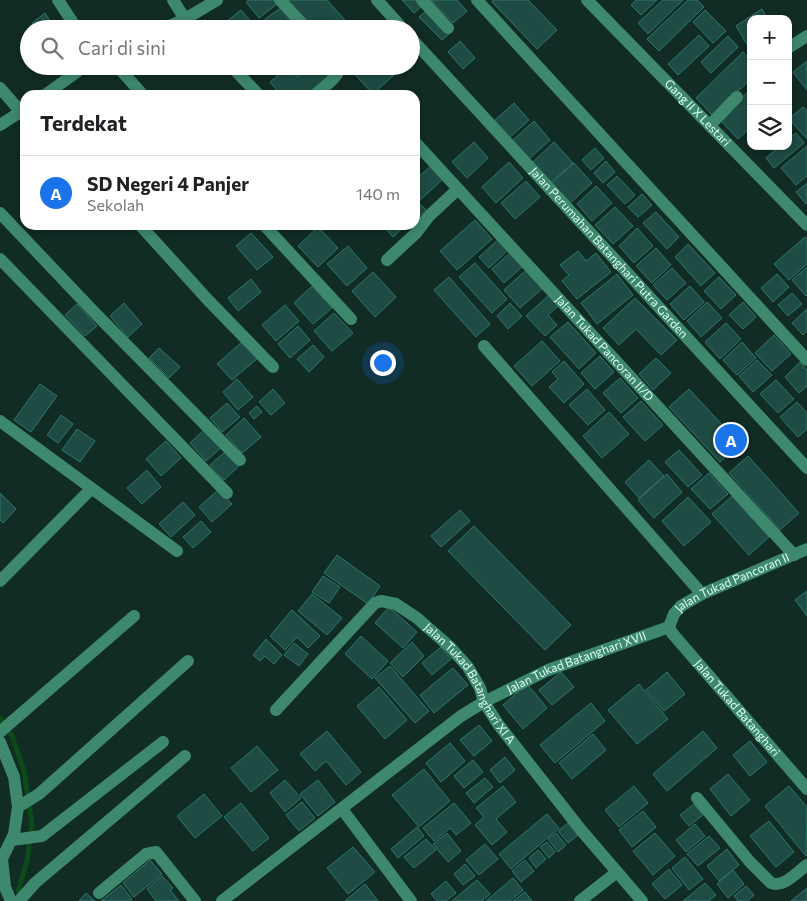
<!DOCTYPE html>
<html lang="id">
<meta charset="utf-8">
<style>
body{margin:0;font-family:Commissioner,sans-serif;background:#f6f6f6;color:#202124}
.controls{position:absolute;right:15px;top:15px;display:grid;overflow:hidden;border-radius:10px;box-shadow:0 2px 8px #0003}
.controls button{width:45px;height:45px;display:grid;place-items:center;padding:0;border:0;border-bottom:1px solid #e0e0e0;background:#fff;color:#202124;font:25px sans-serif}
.you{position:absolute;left:382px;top:362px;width:18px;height:18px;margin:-12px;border:4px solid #fff;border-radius:50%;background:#1a73e8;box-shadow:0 0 0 8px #1a73e833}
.badge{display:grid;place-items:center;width:32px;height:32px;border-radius:50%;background:#1a73e8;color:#fff;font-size:16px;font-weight:700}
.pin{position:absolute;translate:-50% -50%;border:2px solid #fff;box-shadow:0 1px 5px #0006}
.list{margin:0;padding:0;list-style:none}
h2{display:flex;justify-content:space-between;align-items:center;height:65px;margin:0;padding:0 20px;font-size:21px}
h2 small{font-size:16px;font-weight:400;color:#757577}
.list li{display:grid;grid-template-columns:32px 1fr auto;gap:15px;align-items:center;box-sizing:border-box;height:75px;padding:0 20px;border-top:1px solid #e0e0e0}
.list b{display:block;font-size:19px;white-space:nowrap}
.list p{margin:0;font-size:16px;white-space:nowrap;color:#757577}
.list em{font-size:16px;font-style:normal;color:#757577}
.icon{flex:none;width:28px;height:28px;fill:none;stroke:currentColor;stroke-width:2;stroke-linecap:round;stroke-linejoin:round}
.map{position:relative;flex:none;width:807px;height:901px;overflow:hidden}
.search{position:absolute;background:#fff;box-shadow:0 2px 8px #0003;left:20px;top:20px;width:400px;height:55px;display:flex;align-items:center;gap:12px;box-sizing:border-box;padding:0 18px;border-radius:28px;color:#757577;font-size:19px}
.panel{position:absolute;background:#fff;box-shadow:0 2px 8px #0003;left:20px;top:90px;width:400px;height:140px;border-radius:15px}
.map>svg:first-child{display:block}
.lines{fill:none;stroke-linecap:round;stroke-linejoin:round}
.stream{stroke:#0c491b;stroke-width:5}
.building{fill:#1e4b43;stroke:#307769}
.minor{stroke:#3e886e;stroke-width:12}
.labels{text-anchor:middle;stroke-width:4;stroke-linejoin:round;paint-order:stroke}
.street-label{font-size:12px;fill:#dcfef5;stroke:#112b25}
</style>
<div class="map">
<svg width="807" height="901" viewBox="0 0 807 901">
<rect width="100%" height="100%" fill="#112b25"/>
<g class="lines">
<path class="stream" d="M 0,718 L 12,736 L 24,771 L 32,824 L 27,861 L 18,891 L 21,896"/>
</g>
<path class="building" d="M 249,0 L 274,0 L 277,4 L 259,18 L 246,2 Z
M 286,0 L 327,0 L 353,29 L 313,29 Z
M 402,0 L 418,0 L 423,5 L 414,13 Z
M 431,0 L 457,0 L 467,11 L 453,23 Z
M 493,0 L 528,0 L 557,30 L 537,49 L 492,2 Z
M 636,0 L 657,0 L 641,15 L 631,5 Z
M 663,0 L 683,0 L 648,34 L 638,23 Z
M 688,0 L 697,0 L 704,7 L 659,51 L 647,39 Z
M 282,7 L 292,20 L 281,29 L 271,29 L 264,20 Z
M 762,9 L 768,19 L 751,19 L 751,44 L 748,46 L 736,26 Z
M 241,10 L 253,24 L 247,29 L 226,29 L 222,25 Z
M 427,10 L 449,34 L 442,40 L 419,17 Z
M 705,10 L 726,31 L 713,43 L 693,22 Z
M 45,13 L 55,29 L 36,29 L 32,23 Z
M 699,35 L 709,46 L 678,75 L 668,64 Z
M 728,36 L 738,47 L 711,73 L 701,62 Z
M 460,41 L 475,58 L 463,69 L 448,52 Z
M 743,52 L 751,60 L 751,79 L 712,115 L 696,98 Z
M 807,61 L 807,90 L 793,72 Z
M 299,66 L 327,66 L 334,74 L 310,95 L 281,95 L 270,82 L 288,67 L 297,77 L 303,71 Z
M 347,66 L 388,66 L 395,74 L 373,94 Z
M 751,89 L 751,127 L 738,139 L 719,119 Z
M 514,103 L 529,120 L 509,138 L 494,121 Z
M 803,107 L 807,111 L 807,139 L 789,119 Z
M 534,121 L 550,140 L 529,159 L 512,141 Z
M 796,133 L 804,143 L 774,168 L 766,158 L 780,146 L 788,146 L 788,139 Z
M 474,142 L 488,158 L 467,178 L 452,162 Z
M 554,142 L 573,163 L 550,183 L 532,163 Z
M 807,146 L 807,176 L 796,185 L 781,168 Z
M 595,148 L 604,158 L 591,170 L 582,160 Z
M 606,161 L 615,172 L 603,183 L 594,173 Z
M 509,162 L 523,178 L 496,203 L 482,187 Z
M 574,163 L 592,183 L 568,205 L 550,185 Z
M 433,164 L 445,177 L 418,202 L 428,212 L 418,222 L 415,218 L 415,180 Z
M 617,176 L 635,195 L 625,204 L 607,185 Z
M 526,181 L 540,197 L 515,219 L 501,203 Z
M 807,183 L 807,203 L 806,204 L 796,192 Z
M 596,186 L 612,203 L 592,221 L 577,204 Z
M 642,194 L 652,205 L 638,217 L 628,207 Z
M 615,207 L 633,226 L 613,244 L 595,225 Z
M 656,212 L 679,237 L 667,249 L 643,223 Z
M 475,220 L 492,239 L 457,270 L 440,251 Z
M 382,225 L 406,225 L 393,237 Z
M 318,227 L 338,248 L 318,267 L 298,246 Z
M 637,228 L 653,246 L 634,263 L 619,246 Z
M 251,233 L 273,257 L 257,270 L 236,246 Z
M 805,237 L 807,239 L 807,264 L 789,280 L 774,264 Z
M 499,239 L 508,250 L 489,268 L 479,257 Z
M 688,244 L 715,273 L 701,286 L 675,257 Z
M 348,246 L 367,268 L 347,286 L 327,264 Z
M 656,248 L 671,265 L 652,283 L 636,266 Z
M 578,251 L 586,261 L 596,253 L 611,272 L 577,299 L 562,281 L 569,275 L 560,265 Z
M 511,252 L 523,266 L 504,283 L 492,269 Z
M 475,263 L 507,299 L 492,313 L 459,277 Z
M 807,267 L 807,295 L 806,296 L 792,280 Z
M 672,268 L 686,283 L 667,300 L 653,285 Z
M 526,270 L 543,288 L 520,308 L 504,290 Z
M 373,272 L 396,297 L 375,317 L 352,291 Z
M 617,274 L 633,295 L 597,324 L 581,303 Z
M 777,274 L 789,287 L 773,302 L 761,288 Z
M 449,277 L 490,324 L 476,337 L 434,290 Z
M 719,277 L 736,295 L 721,309 L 704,291 Z
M 251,279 L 261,292 L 238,311 L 228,298 Z
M 312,286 L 332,308 L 313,324 L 294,303 Z
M 690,286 L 704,302 L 684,320 L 670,304 Z
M 792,293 L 802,304 L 788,316 L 778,305 Z
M 550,294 L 559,305 L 548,315 L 557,325 L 545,336 L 526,316 Z
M 635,298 L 677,340 L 661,355 L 636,329 L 619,345 L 603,328 Z
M 707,302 L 722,318 L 701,337 L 687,321 Z
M 743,302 L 756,317 L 743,329 L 729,315 Z
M 124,303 L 142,324 L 128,337 L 110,316 Z
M 510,303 L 522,316 L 508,329 L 497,316 Z
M 77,304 L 97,326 L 85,336 L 65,315 Z
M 285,305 L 299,321 L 276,341 L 262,325 Z
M 807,309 L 807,331 L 803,335 L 792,323 Z
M 334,313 L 353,333 L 332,351 L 314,331 Z
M 568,322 L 596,353 L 579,369 L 550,337 Z
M 726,323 L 741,339 L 720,359 L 705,342 Z
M 298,326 L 310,340 L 290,358 L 278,344 Z
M 774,335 L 791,354 L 772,371 L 755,353 Z
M 243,341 L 258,358 L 232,380 L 217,364 Z
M 542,341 L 560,361 L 532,386 L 514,366 Z
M 742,342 L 756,358 L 737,375 L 723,360 Z
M 313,345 L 324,357 L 309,372 L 297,359 Z
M 159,348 L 180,367 L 169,378 L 149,358 Z
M 600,356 L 614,372 L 595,389 L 581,373 Z
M 656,358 L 671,373 L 653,390 L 639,374 Z
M 757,360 L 772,375 L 753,392 L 739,376 Z
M 564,361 L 584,384 L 564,403 L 549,387 L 558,379 L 552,372 Z
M 800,362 L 807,370 L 807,386 L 799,393 L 785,377 Z
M 620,378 L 638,398 L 621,413 L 603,393 Z
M 237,379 L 253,397 L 238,410 L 223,392 Z
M 776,380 L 794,399 L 778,413 L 760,394 Z
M 40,384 L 57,396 L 31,432 L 14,420 Z
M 273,389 L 285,403 L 271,415 L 259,402 Z
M 587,389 L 605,410 L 588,425 L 569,405 Z
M 689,389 L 740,444 L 720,462 L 669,407 Z
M 641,401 L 663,425 L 645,441 L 623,417 Z
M 797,402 L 807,413 L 807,429 L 798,437 L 780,417 Z
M 227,403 L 240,417 L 222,432 L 210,418 Z
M 257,406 L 262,412 L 254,419 L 249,413 Z
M 609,412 L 629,434 L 602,458 L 583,436 Z
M 61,415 L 73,424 L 58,443 L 47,435 Z
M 244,418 L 261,437 L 242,453 L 226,435 Z
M 206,428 L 222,447 L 206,461 L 190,443 Z
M 77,429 L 95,441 L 80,462 L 62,450 Z
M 166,441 L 181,458 L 161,476 L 146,459 Z
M 227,450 L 240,465 L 224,480 L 210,465 Z
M 679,450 L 702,475 L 688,487 L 665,462 Z
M 748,456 L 799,513 L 780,530 L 729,473 Z
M 649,460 L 664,476 L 639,498 L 625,482 Z
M 147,470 L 161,487 L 142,504 L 127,488 Z
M 709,473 L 728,494 L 710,509 L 691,489 Z
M 667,474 L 682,492 L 654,518 L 638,500 Z
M 218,490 L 232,504 L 212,522 L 199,507 Z
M 0,493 L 16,509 L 3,523 L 0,520 Z
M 732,496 L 769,537 L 749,555 L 712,514 Z
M 688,497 L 711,522 L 684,546 L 662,521 Z
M 183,502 L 195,515 L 171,537 L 159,524 Z
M 460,510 L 470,521 L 441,547 L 431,536 Z
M 201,521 L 211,532 L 193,548 L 183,537 Z
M 474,526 L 571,625 L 545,650 L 448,551 Z
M 337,555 L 380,586 L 368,604 L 324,573 Z
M 323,576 L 340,587 L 329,603 L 312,592 Z
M 807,591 L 807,616 L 795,600 Z
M 312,594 L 342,618 L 327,635 L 298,611 Z
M 389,607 L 417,632 L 403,648 L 375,623 Z
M 292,610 L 320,636 L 308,648 L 297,637 L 285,650 L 270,636 Z
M 361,636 L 388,661 L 372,679 L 345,654 Z
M 266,639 L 282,655 L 274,664 L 265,656 L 260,661 L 253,655 Z
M 412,642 L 424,656 L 403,677 L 390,663 Z
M 294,643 L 308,654 L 299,666 L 284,655 Z
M 441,647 L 451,659 L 432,675 L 422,663 Z
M 390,666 L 429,711 L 415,723 L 375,678 Z
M 453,668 L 468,685 L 434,713 L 420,695 Z
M 561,672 L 574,687 L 552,705 L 539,690 Z
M 667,672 L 685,694 L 664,711 L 646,690 Z
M 527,684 L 547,708 L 523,729 L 503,705 Z
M 639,684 L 668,719 L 637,744 L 608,710 Z
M 379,687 L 407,720 L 385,739 L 357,706 Z
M 591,703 L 605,721 L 555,763 L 540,745 Z
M 479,725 L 492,741 L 474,756 L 460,740 Z
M 327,731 L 361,772 L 346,785 L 326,761 L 315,771 L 300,754 Z
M 703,731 L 717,748 L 667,791 L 653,774 Z
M 593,734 L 606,750 L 572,779 L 559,763 Z
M 750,741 L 767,762 L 750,776 L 733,755 Z
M 450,743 L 465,761 L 441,782 L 426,763 Z
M 257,746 L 278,770 L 251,792 L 231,768 Z
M 505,757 L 515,770 L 500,783 L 490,770 Z
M 473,760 L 483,772 L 464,788 L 454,776 Z
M 424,769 L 450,801 L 419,827 L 392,795 Z
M 728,774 L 750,800 L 731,816 L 710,789 Z
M 485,778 L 493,787 L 474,803 L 466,793 Z
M 285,780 L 301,798 L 285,812 L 270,793 Z
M 318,780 L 335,802 L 318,816 L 300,794 Z
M 503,786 L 516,802 L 496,819 L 507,832 L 492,845 L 475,825 L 484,817 L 476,808 Z
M 634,786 L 648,803 L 619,827 L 605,810 Z
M 789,786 L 807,807 L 806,856 L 765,806 Z
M 204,794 L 222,816 L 195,838 L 177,816 Z
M 302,802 L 315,818 L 299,831 L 286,815 Z
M 241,803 L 269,838 L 253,851 L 224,817 Z
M 454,803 L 471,823 L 456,835 L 450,828 L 434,841 L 423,828 Z
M 694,804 L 703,815 L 689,826 L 680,815 Z
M 643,811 L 656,827 L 632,847 L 619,830 Z
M 547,814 L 559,828 L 511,869 L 499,854 Z
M 769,821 L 794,852 L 776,867 L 750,836 Z
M 568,823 L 578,835 L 568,843 L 558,831 Z
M 695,824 L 705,836 L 686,852 L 676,840 Z
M 417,827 L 424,836 L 398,858 L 391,849 Z
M 447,833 L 461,851 L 448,862 L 433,844 Z
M 556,833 L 566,845 L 558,852 L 548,839 Z
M 655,833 L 675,856 L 653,875 L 633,851 Z
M 709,836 L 720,848 L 698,866 L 687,854 Z
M 426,839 L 436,850 L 414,868 L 404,857 Z
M 547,842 L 555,852 L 549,858 L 540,847 Z
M 485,844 L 498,859 L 479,875 L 466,860 Z
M 353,847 L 375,872 L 348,894 L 327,868 Z
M 727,849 L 739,865 L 719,881 L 707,866 Z
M 538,850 L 546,859 L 536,868 L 529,858 Z
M 685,857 L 703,879 L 689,890 L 672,868 Z
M 150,860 L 162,874 L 134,897 L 123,883 Z
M 525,860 L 534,871 L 521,882 L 512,871 Z
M 465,864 L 475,876 L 463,885 L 454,874 Z
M 669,869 L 682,885 L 665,899 L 652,884 Z
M 733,870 L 744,884 L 728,898 L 717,884 Z
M 162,876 L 173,888 L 170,890 L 179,901 L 156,901 L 147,889 Z
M 513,878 L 523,890 L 510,901 L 486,901 Z
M 477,880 L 490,894 L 482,901 L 452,901 Z
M 446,881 L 456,893 L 446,901 L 437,901 L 431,894 Z
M 705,883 L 716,895 L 709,901 L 683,901 Z
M 365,884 L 378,901 L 345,901 Z
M 121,885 L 132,899 L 129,901 L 101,901 Z
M 746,886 L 754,895 L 747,901 L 738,901 L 734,896 Z
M 807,888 L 807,901 L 791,901 Z
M 525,892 L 532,901 L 513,901 Z
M 86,893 L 95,901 L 79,901 Z"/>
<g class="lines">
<g class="minor">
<path d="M 58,0 L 77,29"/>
<path d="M 173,0 L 185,19 L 195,29"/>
<path d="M 280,0 L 307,29"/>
<path d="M 377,0 L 403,29"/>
<path d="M 422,0 L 448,28"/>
<path d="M 477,0 L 807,360"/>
<path id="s1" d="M 587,0 L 807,225"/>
<path d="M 163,29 L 185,19 L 217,0"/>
<path id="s2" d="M 411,38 L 807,468"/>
<path d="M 788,48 L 807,36"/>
<path d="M 117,66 L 143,95"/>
<path d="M 231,66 L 259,95"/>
<path d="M 0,88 L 21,112"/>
<path d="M 45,95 L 85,66"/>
<path d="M 315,95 C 323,87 339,78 340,66"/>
<path d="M 0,125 L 25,109"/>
<path d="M 710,125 L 737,97"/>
<path id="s3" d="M 415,142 L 794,555"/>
<path d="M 0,213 L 93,311 L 240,460"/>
<path d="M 140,225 L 208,300 L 273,367"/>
<path d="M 264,225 L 351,319"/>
<path d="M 0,259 L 227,493"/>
<path d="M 387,260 L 416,233 L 429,216 L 458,189"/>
<path d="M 484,346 L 702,594"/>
<path d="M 0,421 L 177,551"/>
<path d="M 0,581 L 91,489"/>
<path id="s4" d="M 669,627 L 672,633 L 807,789"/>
<path id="s5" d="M 669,627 L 674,614 L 681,606 L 702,594 L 807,549"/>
<path id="s6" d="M 276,710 L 375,603 L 381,601 L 396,604 L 417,618 L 450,647 L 468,667 L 480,688 L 484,702 L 498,724 L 581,830 L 642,901"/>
<path d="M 0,732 L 134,616"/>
<path d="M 0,742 L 14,777 L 18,807 L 14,834 L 2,859 L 5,887 L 11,901"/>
<path d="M 697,798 L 750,862 L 771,883 C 784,888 797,872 807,865"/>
<path d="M 18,807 L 39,794 L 188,661"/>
<path d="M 342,809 L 411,901"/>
<path d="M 12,840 L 42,836 L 163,742"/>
<path d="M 99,893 L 146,854 L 156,852 L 195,901"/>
<path d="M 19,901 L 35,883 L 185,756"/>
<path id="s7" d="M 222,901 L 461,716 L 484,702 L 548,670 L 669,627"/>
<path d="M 580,901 L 617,872"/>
</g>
</g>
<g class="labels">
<g class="street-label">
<text dy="4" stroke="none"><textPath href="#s1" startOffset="158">Gang II X Lestari</textPath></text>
<text dy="4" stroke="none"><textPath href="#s2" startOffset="292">Jalan Perumahan Batanghari Putra Garden</textPath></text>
<text dy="4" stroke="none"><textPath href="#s3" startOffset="280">Jalan Tukad Pancoran II/D</textPath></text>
<text dy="4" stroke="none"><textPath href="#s5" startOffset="81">Jalan Tukad Pancoran II</textPath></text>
<text dy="4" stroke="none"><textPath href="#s7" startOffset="430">Jalan Tukad Batanghari XVII</textPath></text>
<text dy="4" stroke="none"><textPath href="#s6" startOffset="278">Jalan Tukad Batanghari XI A</textPath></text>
<text dy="4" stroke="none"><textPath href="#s4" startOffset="106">Jalan Tukad Batanghari</textPath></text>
</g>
</g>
</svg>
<div class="controls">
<button>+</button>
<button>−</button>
<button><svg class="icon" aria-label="layers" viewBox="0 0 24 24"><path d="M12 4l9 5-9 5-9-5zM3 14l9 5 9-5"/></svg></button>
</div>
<div class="you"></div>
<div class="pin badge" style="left:731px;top:440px">A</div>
<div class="search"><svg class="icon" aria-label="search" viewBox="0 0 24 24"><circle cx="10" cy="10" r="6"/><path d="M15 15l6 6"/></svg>Cari di sini</div>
<section class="panel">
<h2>Terdekat<small></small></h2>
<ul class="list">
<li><span class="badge">A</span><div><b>SD Negeri 4 Panjer</b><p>Sekolah</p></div><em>140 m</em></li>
</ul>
</section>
</div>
